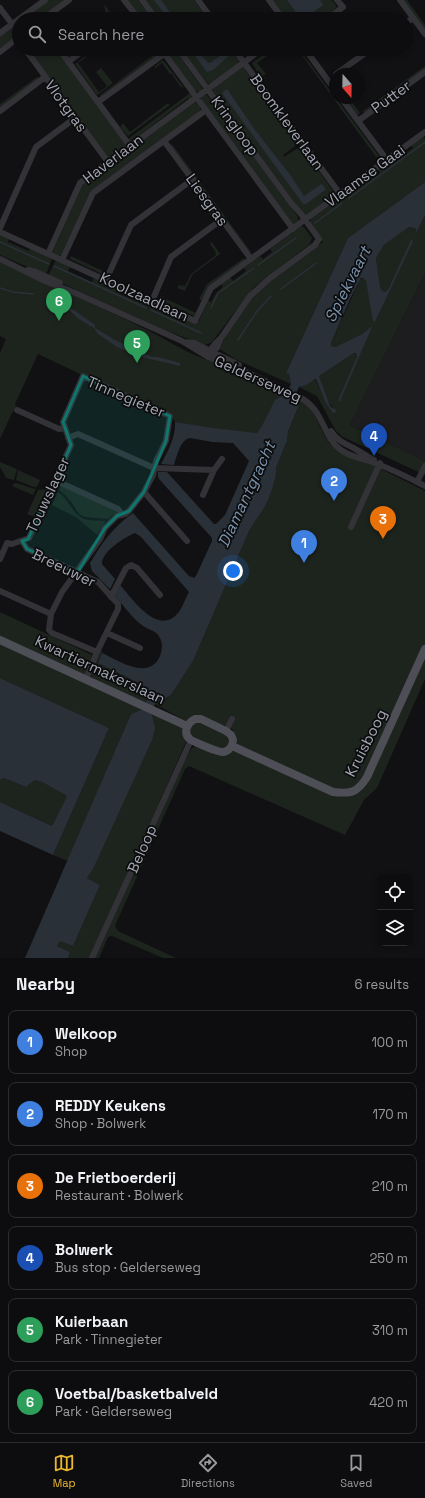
<!DOCTYPE html>
<meta charset="utf-8">
<style>
body{margin:0;font-family:"Space Grotesk",sans-serif;background:#1b1a1c;color:#f1f3f6}
.controls{position:absolute;right:12px;bottom:12px;display:grid;overflow:hidden;border-radius:8px;box-shadow:0 2px 6px #0003}
.controls button{width:36px;height:36px;display:grid;place-items:center;padding:0;border:0;border-bottom:1px solid #2d2c2e;background:#0d0c0e;color:#f1f3f6;font:20px sans-serif}
.compass{position:absolute;left:329px;top:68px;width:36px;height:36px;border-radius:50%;background:#0d0c0e;box-shadow:0 2px 6px #0003;rotate:160deg}
.you{position:absolute;left:233px;top:571px;width:14px;height:14px;margin:-10px;border:3px solid #fff;border-radius:50%;background:#1a73e8;box-shadow:0 0 0 6px #1a73e833}
.badge{display:grid;place-items:center;width:26px;height:26px;border-radius:50%;background:#ebb72f;color:#fff;font-size:13px;font-weight:700}
.pin{position:absolute;translate:-50% -33px;filter:drop-shadow(0 1px 2px #0008)}
.pin::after{content:'';position:absolute;top:21px;width:14px;height:12px;background:inherit;clip-path:polygon(0 0,100% 0,50% 100%)}
.list{margin:0;padding:0;list-style:none}
h2{display:flex;justify-content:space-between;align-items:center;height:52px;margin:0;padding:0 16px;font-size:17px}
h2 small{font-size:13px;font-weight:400;color:#9a9b9e}
.list li{display:grid;grid-template-columns:26px 1fr auto;gap:12px;align-items:center;box-sizing:border-box;height:64px;margin:0 8px 8px;padding:0 8px;border:1px solid #2d2c2e;border-radius:8px}
.list b{display:block;font-size:15px;white-space:nowrap}
.list p{margin:0;font-size:13px;white-space:nowrap;color:#9a9b9e}
.list em{font-size:13px;font-style:normal;color:#9a9b9e}
.icon{flex:none;width:22px;height:22px;fill:none;stroke:currentColor;stroke-width:2;stroke-linecap:round;stroke-linejoin:round}
.map{position:relative;flex:none;width:425px;height:958px;overflow:hidden}
.search{position:absolute;background:#0d0c0e;box-shadow:0 2px 6px #0003;left:12px;right:12px;top:12px;height:44px;display:flex;align-items:center;gap:10px;box-sizing:border-box;padding:0 14px;border-radius:22px;color:#9a9b9e;font-size:15px}
.sheet{height:484px;background:#0d0c0e}
nav{display:flex;justify-content:space-around;align-items:center;box-sizing:border-box;height:56px;border-top:1px solid #2d2c2e;background:#0d0c0e;font-size:11px;color:#9a9b9e}
nav a{display:grid;justify-items:center;gap:2px}
nav .on{color:#ebb72f}
.map>svg:first-child{display:block}
.built{fill:#1d1d1f}
.green{fill:#1d241e}
.water{fill:#2a3037}
.lines{fill:none;stroke-linecap:round;stroke-linejoin:round}
.stream{stroke:#2a3037;stroke-width:1.5}
.minor{stroke:#323237;stroke-width:6}
.major{stroke:#4e4f56;stroke-width:8}
.marked{fill:#0f766e;fill-opacity:0.2;stroke:#0f766e;stroke-width:3;stroke-linejoin:round}
.labels{text-anchor:middle;stroke-width:3.5;stroke-linejoin:round;paint-order:stroke}
.street-label{font-size:15px;fill:#a2a6b2;stroke:#0c0c0d}
.water-label{font-size:16px;font-style:italic;fill:#7992ad;stroke:#0c0c0d}
</style>
<div class="map">
<svg width="425" height="958" viewBox="0 0 425 958">
<rect width="100%" height="100%" fill="#111012"/>
<path class="built" d="M 425,273 L 425,461 L 350,425 Z"/>
<path class="green" d="M 47,0 L 65,0 L 39,19 L 21,19 Z
M 127,0 L 138,0 L 152,19 L 141,19 Z
M 145,0 L 194,0 L 208,19 L 159,19 Z
M 272,0 L 332,0 L 337,7 L 321,19 L 286,19 Z
M 402,0 L 407,0 L 425,25 L 425,31 Z
M 104,4 L 115,19 L 107,19 L 105,16 L 106,14 Z
M 19,21 L 19,34 L 0,48 L 0,35 Z
M 27,49 L 56,49 L 126,143 L 125,147 L 111,157 L 107,157 Z
M 163,49 L 174,49 L 201,86 L 202,90 L 200,92 L 194,91 Z
M 181,49 L 229,49 L 238,60 L 239,64 L 212,83 L 208,84 Z
M 271,49 L 277,49 L 257,63 L 266,74 L 261,77 L 252,63 Z
M 156,53 L 158,56 L 155,59 L 153,58 L 102,95 L 102,97 L 100,95 Z
M 302,53 L 379,156 L 376,157 L 301,54 Z
M 85,56 L 86,57 L 78,63 L 99,92 L 107,86 L 96,72 L 101,68 L 113,83 L 97,95 L 75,64 Z
M 163,60 L 184,88 L 180,86 L 171,73 L 170,74 L 162,63 L 156,68 L 154,67 Z
M 425,66 L 425,69 L 364,113 L 363,111 Z
M 241,67 L 244,67 L 245,68 L 245,70 L 299,143 L 283,155 L 284,157 L 301,146 L 333,191 L 335,189 L 335,195 L 306,216 L 300,210 L 213,91 L 213,88 Z
M 37,77 L 39,79 L 0,108 L 0,104 Z
M 190,93 L 192,95 L 190,100 L 188,98 L 136,138 L 136,139 L 133,141 L 130,141 L 128,139 Z
M 204,95 L 207,95 L 218,108 L 298,217 L 298,221 L 293,225 L 201,99 L 201,97 Z
M 343,98 L 349,98 L 360,113 L 356,116 Z
M 195,102 L 201,107 L 199,112 L 91,191 L 61,255 L 57,256 L 52,253 L 82,185 Z
M 168,103 L 170,105 L 128,136 L 120,127 L 123,123 L 130,132 Z
M 422,136 L 425,139 L 425,182 L 348,238 L 286,373 L 289,374 L 291,384 L 235,359 L 220,349 L 227,332 L 253,296 L 269,281 L 323,242 L 310,223 L 311,219 L 368,176 L 371,179 L 380,173 L 378,169 L 396,155 L 399,159 L 413,148 L 411,145 Z
M 172,144 L 251,252 L 248,253 L 170,146 Z
M 194,185 L 217,217 L 215,220 L 204,208 L 191,188 Z
M 425,215 L 425,273 L 350,425 L 425,461 L 425,475 L 343,437 L 336,431 L 317,396 L 299,387 L 307,385 L 315,379 L 330,408 L 333,411 L 334,409 L 328,402 L 319,376 L 354,353 L 357,354 L 356,360 L 371,327 L 362,334 L 335,347 L 331,346 L 331,343 L 360,280 L 363,278 L 366,281 L 375,322 L 412,240 L 388,290 L 385,292 L 381,290 L 380,286 L 376,258 L 384,245 L 409,227 L 415,228 L 416,230 L 415,233 L 416,233 Z
M 301,226 L 304,227 L 312,238 L 309,245 L 270,274 L 253,288 L 212,342 L 205,345 L 167,331 L 72,288 L 48,276 L 56,260 L 70,267 L 68,271 L 92,282 L 94,277 L 117,288 L 116,292 L 136,301 L 138,298 L 165,310 L 164,314 L 185,323 L 186,320 L 195,324 L 199,321 L 208,301 L 211,302 L 216,293 L 223,287 L 221,284 L 230,277 L 233,281 L 246,271 L 244,268 L 260,256 L 263,259 L 272,252 L 270,249 Z
M 0,235 L 9,239 L 8,242 L 29,251 L 30,248 L 52,258 L 46,275 L 0,255 Z
M 212,242 L 220,254 L 192,275 L 185,291 L 177,288 L 179,285 L 185,286 L 191,274 L 216,255 L 215,251 L 210,244 Z
M 71,256 L 103,271 L 102,274 L 70,259 Z
M 244,258 L 244,261 L 210,285 L 202,301 L 199,299 L 207,284 Z
M 0,262 C 47,283 94,304 141,327 C 167,339 195,360 224,364 L 287,393 L 281,396 L 257,437 L 175,422 L 173,418 L 38,354 L 15,404 L 16,406 L 12,413 L 0,439 L 0,353 L 6,339 L 0,336 Z
M 160,296 L 196,313 L 194,316 L 159,301 Z
M 295,396 L 309,403 L 324,435 L 329,443 L 337,450 L 367,462 L 425,491 L 425,644 L 366,776 L 358,787 L 335,790 L 237,744 L 232,729 L 224,725 L 184,720 L 155,704 L 171,695 L 193,661 L 249,531 C 253,524 258,517 263,510 C 268,503 278,476 276,468 L 287,441 L 288,433 L 299,405 L 297,404 Z
M 0,462 L 17,469 L 14,480 L 6,478 L 0,467 Z
M 18,470 L 40,480 L 37,487 C 29,487 24,482 16,480 Z
M 15,483 C 23,484 28,488 36,489 L 33,495 L 12,486 Z
M 61,485 L 117,512 L 108,519 L 85,517 L 79,514 L 72,503 L 65,495 L 59,490 Z
M 46,489 L 47,493 L 35,517 L 27,514 L 38,490 Z
M 58,492 C 69,499 72,514 84,519 C 90,521 99,520 106,521 L 97,535 L 76,517 L 52,505 Z
M 0,612 L 92,655 L 85,675 L 0,636 Z
M 0,642 L 143,709 L 131,714 L 68,861 L 53,855 L 109,728 L 0,678 Z
M 102,649 L 102,653 L 98,663 L 143,685 L 147,700 L 145,703 L 92,679 L 91,675 L 99,654 Z
M 425,655 L 425,679 L 377,788 L 364,800 L 345,835 L 189,766 L 185,769 L 115,926 L 118,931 L 176,958 L 163,958 L 112,936 L 108,937 L 99,958 L 95,958 L 181,766 L 192,748 L 196,746 L 235,752 L 333,793 L 355,792 Z
M 151,712 L 183,728 L 186,742 L 90,958 L 68,958 L 70,952 L 57,946 L 60,940 L 73,946 L 100,885 L 87,878 L 93,869 Z
M 194,723 C 205,722 230,731 229,744 L 225,748 C 216,748 195,740 190,733 L 190,727 Z
M 4,778 L 26,787 L 35,780 L 42,782 L 67,796 L 52,826 L 0,802 L 0,780 Z"/>
<path class="water" d="M 154,0 L 161,0 L 175,19 L 168,19 Z
M 287,0 L 320,0 L 323,5 L 304,19 L 301,19 Z
M 190,49 L 197,49 L 208,63 L 210,63 L 225,52 L 227,51 L 230,55 L 213,70 L 207,72 Z
M 227,89 L 255,130 L 291,176 L 304,196 L 320,185 L 322,184 L 325,188 L 325,190 L 306,204 L 303,204 L 222,93 Z
M 425,182 L 425,215 L 416,233 L 415,233 L 416,230 L 415,228 L 409,227 L 384,245 L 376,258 L 380,286 L 381,290 L 385,292 L 388,290 L 411,240 L 413,241 L 375,322 L 373,321 L 366,281 L 363,278 L 361,278 L 351,297 L 331,343 L 331,346 L 335,347 L 362,334 L 371,327 L 372,327 L 340,401 L 338,401 L 357,357 L 356,353 L 354,353 L 319,376 L 330,406 L 334,409 L 336,409 L 335,413 L 333,413 L 326,403 L 316,379 L 315,379 L 307,385 L 299,387 L 295,396 L 297,404 L 299,405 L 288,432 L 287,441 L 276,468 C 278,476 268,503 263,510 C 258,517 253,524 249,531 L 193,661 L 171,695 L 155,704 L 151,712 L 155,728 L 152,740 L 93,869 L 87,878 L 100,885 L 73,946 L 60,941 L 57,946 L 70,952 L 68,958 L 25,958 L 131,714 L 143,709 L 147,700 L 143,685 L 98,663 L 102,653 C 119,661 149,681 160,656 C 162,651 163,644 160,638 C 156,630 149,630 143,626 C 133,619 123,605 115,596 L 120,585 C 132,598 157,636 177,614 C 182,609 185,599 189,592 L 141,537 L 135,533 C 125,537 101,552 102,564 L 115,579 L 110,589 L 92,571 L 90,563 C 102,543 113,527 133,513 L 189,576 L 194,578 L 196,576 L 212,541 L 212,538 L 159,479 L 158,476 L 158,472 L 167,472 L 214,524 L 216,524 L 225,515 L 249,461 L 233,443 L 212,442 L 190,438 C 180,440 177,456 174,465 L 161,464 C 168,451 176,436 175,422 L 213,428 L 257,433 L 262,426 L 275,400 L 287,393 L 291,384 L 289,374 L 286,373 L 348,238 Z
M 50,300 L 74,310 L 95,325 L 95,328 L 115,340 L 152,357 L 158,357 L 180,363 L 180,366 L 142,357 L 117,347 L 98,334 L 94,328 L 79,319 L 69,310 L 50,305 L 49,302 Z
M 0,678 L 109,728 L 53,855 L 0,831 L 0,802 L 52,826 L 67,796 L 42,782 L 35,780 L 26,787 L 4,778 L 0,780 Z"/>
<g class="lines">
<path class="stream" d="M 349,198 L 425,142
M 315,223 L 342,203
M 0,242 L 49,264
M 258,265 L 296,238
M 54,266 L 146,308
M 0,288 L 13,292 L 33,294
M 281,289 L 316,263
M 211,308 L 218,293 L 254,268
M 151,310 L 201,333
M 238,340 L 257,311 L 271,296"/>
<path class="minor" d="M 124,0 L 139,19
M 142,0 L 156,19
M 198,0 L 212,19
M 269,0 L 283,19
M 400,0 L 425,34
M 0,8 L 12,24
M 43,19 L 69,0
M 126,19 L 134,13
M 327,19 L 343,7 L 337,0
M 406,23 L 413,18
M 0,33 L 45,0
M 25,49 L 108,162
M 59,49 L 130,146
M 161,49 L 293,229
M 178,49 L 292,204 L 301,214 L 319,239 L 315,245 L 270,278 L 250,296 L 221,338 L 217,348 L 208,357 C 210,349 215,343 221,338
M 234,49 L 340,194
M 305,49 L 335,90
M 0,52 L 19,37
M 68,62 L 85,49
M 336,74 L 371,49
M 341,98 L 387,160
M 98,102 L 164,54
M 0,111 L 45,77
M 358,121 L 425,72
M 164,141 L 251,259
M 0,228 L 36,147 L 75,118
M 0,232 L 195,321 L 211,288 L 425,132
M 48,254 L 80,183 L 262,49
M 0,259 L 45,281 L 73,292 L 182,341 L 208,357 L 242,370 L 301,398 C 325,411 322,437 341,450 C 349,456 359,458 369,461 C 388,467 407,477 425,486
M 62,260 L 93,193 L 206,110
M 28,270 L 36,272 L 60,283
M 106,280 L 131,225 L 193,179
M 152,301 L 171,257 L 221,220
M 184,342 L 194,343 L 239,365
M 17,410 L 59,429 L 65,428
M 331,431 C 338,442 347,444 357,450 C 363,453 368,457 374,460
M 68,438 L 78,434 L 154,468 L 214,470 L 203,495
M 214,470 L 222,459
M 417,482 L 425,466
M 61,483 L 118,509 L 122,514
M 144,492 L 187,541
M 351,527 L 380,463
M 22,541 L 27,549 L 98,582 L 118,604 L 118,609 L 97,652 L 86,679
M 0,559 L 7,543 L 12,544 L 29,538 L 71,445 L 63,422 L 83,376 L 170,416 L 166,441 L 156,461 L 153,475 L 144,492 L 129,511 L 125,514 L 117,516 L 105,528 L 100,539 L 62,592 L 51,614 L 49,630 L 52,633 L 97,652
M 0,591 L 51,614
M 111,597 L 126,568 L 131,565 L 137,568 L 160,595
M 107,633 L 140,648
M 226,731 L 232,719
M 92,958 L 191,740"/>
<path class="major" d="M 0,640 L 187,726
M 195,719 L 201,719 L 226,731 L 231,735 L 233,740 C 233,745 230,750 224,752 C 219,753 197,743 191,740 C 182,734 187,723 195,719 Z
M 232,746 L 333,792 C 351,794 357,793 367,777 L 425,649"/>
</g>
<path class="marked" d="M 83,376 L 170,416 L 166,441 L 144,492 L 129,511 L 117,516 L 105,528 L 77,573 L 27,549 L 22,541 L 28,539 L 71,445 L 63,422 Z"/>
<g class="labels">
<g class="street-label">
<text transform="translate(391 97) rotate(-36)" y="5">Putter</text>
<text transform="translate(66 106) rotate(54)" y="5">Vlotgras</text>
<text transform="translate(287 122) rotate(54)" y="5">Boomkleverlaan</text>
<text transform="translate(235 126) rotate(54)" y="5">Kringloop</text>
<text transform="translate(113 159) rotate(-37)" y="5">Haverlaan</text>
<text transform="translate(365 176) rotate(-36)" y="5">Vlaamse Gaai</text>
<text transform="translate(207 200) rotate(54)" y="5">Liesgras</text>
<text transform="translate(144 297) rotate(25)" y="5">Koolzaadlaan</text>
<text transform="translate(258 379) rotate(24)" y="5">Gelderseweg</text>
<text transform="translate(126 397) rotate(23)" y="5">Tinnegieter</text>
<text transform="translate(48 495) rotate(-65)" y="5">Touwslager</text>
<text transform="translate(64 568) rotate(26)" y="5">Breeuwer</text>
<text transform="translate(100 670) rotate(25)" y="5">Kwartiermakerslaan</text>
<text transform="translate(366 743) rotate(-63)" y="5">Kruisboog</text>
<text transform="translate(142 849) rotate(-66)" y="5">Beloop</text>
</g>
<g class="water-label">
<text transform="translate(347 284) rotate(-63)" y="6">Spiekvaart</text>
<text transform="translate(246 494) rotate(-65)" y="6">Diamantgracht</text>
</g>
</g>
</svg>
<div class="controls">
<button><svg class="icon" aria-label="locate" viewBox="0 0 24 24"><circle cx="12" cy="12" r="6"/><path d="M12 2v4M12 18v4M2 12h4M18 12h4"/></svg></button>
<button><svg class="icon" aria-label="layers" viewBox="0 0 24 24"><path d="M12 4l9 5-9 5-9-5zM3 14l9 5 9-5"/></svg></button>
</div>
<svg class="compass" viewBox="-18 -18 36 36"><path d="M0-13l5 13h-10z" fill="#e53935"/><path d="M0 13l5-13h-10z" fill="#9a9b9e"/></svg>
<div class="you"></div>
<div class="pin badge" style="left:304px;top:563px;background:#3f7fe0">1</div>
<div class="pin badge" style="left:334px;top:501px;background:#3f7fe0">2</div>
<div class="pin badge" style="left:383px;top:539px;background:#e8710a">3</div>
<div class="pin badge" style="left:374px;top:456px;background:#1a4fb4">4</div>
<div class="pin badge" style="left:137px;top:363px;background:#2e9e5b">5</div>
<div class="pin badge" style="left:59px;top:321px;background:#2e9e5b">6</div>
<div class="search"><svg class="icon" aria-label="search" viewBox="0 0 24 24"><circle cx="10" cy="10" r="6"/><path d="M15 15l6 6"/></svg>Search here</div>
</div>
<section class="sheet">
<h2>Nearby<small>6 results</small></h2>
<ul class="list">
<li><span class="badge" style="background:#3f7fe0">1</span><div><b>Welkoop</b><p>Shop</p></div><em>100 m</em></li>
<li><span class="badge" style="background:#3f7fe0">2</span><div><b>REDDY Keukens</b><p>Shop · Bolwerk</p></div><em>170 m</em></li>
<li><span class="badge" style="background:#e8710a">3</span><div><b>De Frietboerderij</b><p>Restaurant · Bolwerk</p></div><em>210 m</em></li>
<li><span class="badge" style="background:#1a4fb4">4</span><div><b>Bolwerk</b><p>Bus stop · Gelderseweg</p></div><em>250 m</em></li>
<li><span class="badge" style="background:#2e9e5b">5</span><div><b>Kuierbaan</b><p>Park · Tinnegieter</p></div><em>310 m</em></li>
<li><span class="badge" style="background:#2e9e5b">6</span><div><b>Voetbal/basketbalveld</b><p>Park · Gelderseweg</p></div><em>420 m</em></li>
</ul>
</section>
<nav>
<a class="on"><svg class="icon" aria-label="map" viewBox="0 0 24 24"><path d="M3 6l6-2 6 2 6-2v14l-6 2-6-2-6 2zM9 4v14M15 6v14"/></svg>Map</a>
<a><svg class="icon" aria-label="directions" viewBox="0 0 24 24"><path d="M12 3l9 9-9 9-9-9zM9 14v-3h6M13 9l2 2-2 2"/></svg>Directions</a>
<a><svg class="icon" aria-label="saved" viewBox="0 0 24 24"><path d="M7 4h10v16l-5-4-5 4z"/></svg>Saved</a>
</nav>
